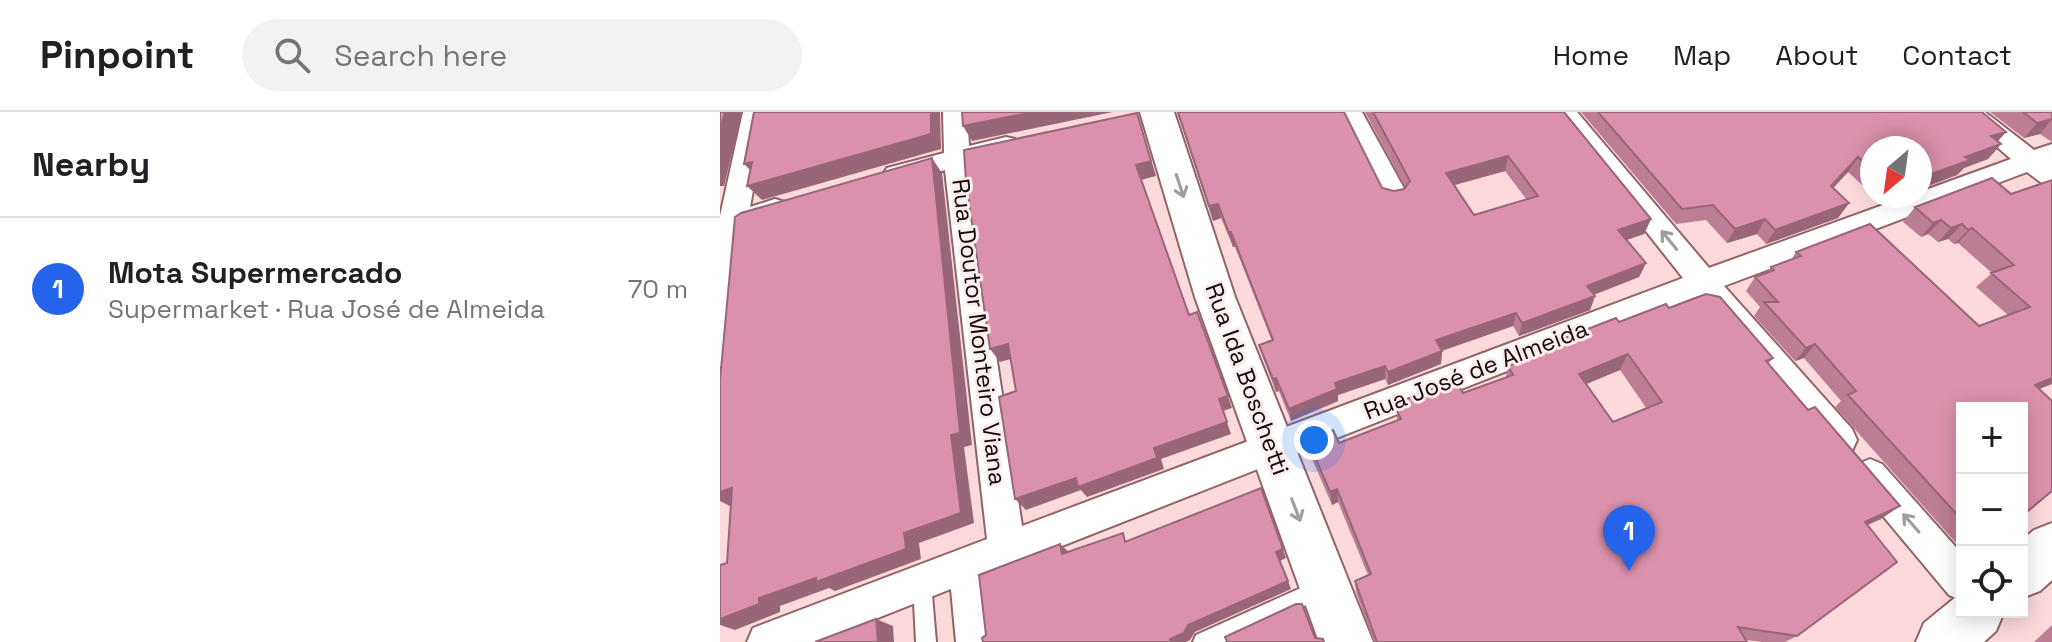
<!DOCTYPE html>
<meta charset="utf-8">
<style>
body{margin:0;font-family:"Space Grotesk",sans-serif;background:#f2f2f2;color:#202124}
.controls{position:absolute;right:24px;bottom:24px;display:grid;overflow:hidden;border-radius:0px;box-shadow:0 4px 20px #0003}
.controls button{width:72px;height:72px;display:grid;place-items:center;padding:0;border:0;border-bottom:2px solid #e0e0e0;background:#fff;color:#202124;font:40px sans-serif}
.compass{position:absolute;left:1140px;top:24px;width:72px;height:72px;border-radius:50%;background:#fff;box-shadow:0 4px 20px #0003;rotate:209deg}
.you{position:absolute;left:594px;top:328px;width:28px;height:28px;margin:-20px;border:6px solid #fff;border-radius:50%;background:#1a73e8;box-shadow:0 0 0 12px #1a73e833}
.badge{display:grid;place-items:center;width:52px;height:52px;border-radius:50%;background:#2563eb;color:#fff;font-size:26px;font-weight:700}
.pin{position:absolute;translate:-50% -66px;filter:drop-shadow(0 2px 4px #0008)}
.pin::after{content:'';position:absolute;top:42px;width:28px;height:24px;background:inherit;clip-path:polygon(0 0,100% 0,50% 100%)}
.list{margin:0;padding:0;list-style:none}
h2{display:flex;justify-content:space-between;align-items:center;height:104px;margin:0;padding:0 32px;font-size:34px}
h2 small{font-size:26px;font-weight:400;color:#757577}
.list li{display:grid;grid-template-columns:52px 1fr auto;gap:24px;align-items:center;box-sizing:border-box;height:144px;padding:0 32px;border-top:2px solid #e0e0e0}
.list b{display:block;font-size:30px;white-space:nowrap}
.list p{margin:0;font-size:26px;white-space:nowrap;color:#757577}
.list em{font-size:26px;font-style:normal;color:#757577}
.icon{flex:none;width:44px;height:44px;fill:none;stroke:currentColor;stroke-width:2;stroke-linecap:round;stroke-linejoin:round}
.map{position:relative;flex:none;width:1332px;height:530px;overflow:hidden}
header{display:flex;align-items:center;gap:48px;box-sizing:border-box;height:112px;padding:0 40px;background:#fff;border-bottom:2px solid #e0e0e0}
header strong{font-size:38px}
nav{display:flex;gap:44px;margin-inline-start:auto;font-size:28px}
.search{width:560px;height:72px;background:#f2f2f2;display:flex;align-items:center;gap:20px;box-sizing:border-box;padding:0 28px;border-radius:44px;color:#757577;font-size:30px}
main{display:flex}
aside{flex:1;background:#fff}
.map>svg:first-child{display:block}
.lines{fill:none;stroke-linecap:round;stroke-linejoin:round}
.lane-casing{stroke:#936365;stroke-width:4}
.street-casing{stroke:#936365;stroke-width:4}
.secondary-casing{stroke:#936365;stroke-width:4}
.lane{fill:#fff;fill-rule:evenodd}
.street{fill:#fff;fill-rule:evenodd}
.secondary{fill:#fff;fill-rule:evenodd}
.wall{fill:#bc7d95;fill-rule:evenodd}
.shaded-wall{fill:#996679}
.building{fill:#db91ad;stroke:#996679;stroke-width:2;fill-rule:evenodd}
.oneway{stroke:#a39c9c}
.labels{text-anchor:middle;stroke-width:6;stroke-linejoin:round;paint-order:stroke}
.street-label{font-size:24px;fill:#180708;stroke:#faeeee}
</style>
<header>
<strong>Pinpoint</strong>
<div class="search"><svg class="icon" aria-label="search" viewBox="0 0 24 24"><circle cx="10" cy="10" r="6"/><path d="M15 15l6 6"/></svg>Search here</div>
<nav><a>Home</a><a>Map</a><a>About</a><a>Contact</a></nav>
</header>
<main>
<aside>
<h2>Nearby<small></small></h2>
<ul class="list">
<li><span class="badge">1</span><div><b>Mota Supermercado</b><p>Supermarket · Rua José de Almeida</p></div><em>70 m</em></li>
</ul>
</aside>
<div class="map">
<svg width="1332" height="530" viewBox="0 0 1332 530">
<rect width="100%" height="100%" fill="#fcdadc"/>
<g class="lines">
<g class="lane-casing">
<path id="lane" d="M 202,462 L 209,464 L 211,471 L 216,530 L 196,530 L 193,471 L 195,464 Z
M 601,467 L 608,469 L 611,476 L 608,483 L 505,530 L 473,530 L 476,523 Z"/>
</g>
<g class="street-casing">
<path id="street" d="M 23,0 L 47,0 L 30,95 L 55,87 L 65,90 L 69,97 L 65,104 L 27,116 L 16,242 L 11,251 L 0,255 L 0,104 Z
M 223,0 L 247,0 L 249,34 L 286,25 L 295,27 L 299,33 L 295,39 L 250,51 L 252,85 L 302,414 L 963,166 L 832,0 L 857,0 L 989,156 L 1188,84 L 1200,84 L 1200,80 L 1291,47 L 1237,0 L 1265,0 L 1314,38 L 1332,32 L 1332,75 L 1323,72 L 1307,60 L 1004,174 L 1132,317 L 1137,328 L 1132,339 L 1120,343 L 1108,339 L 978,184 L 268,463 L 276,530 L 236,530 L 231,477 L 97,530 L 27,530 L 33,516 L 267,427 L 225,58 L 176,71 L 167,68 L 163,62 L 167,56 L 224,41 Z
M 618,0 L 642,0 L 687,82 L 683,89 L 674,91 L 665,89 Z
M 1150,347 L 1162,352 L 1242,442 L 1242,489 L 1229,483 L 1138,374 L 1133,363 L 1138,352 Z"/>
</g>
<g class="secondary-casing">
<path id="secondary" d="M 420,0 L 454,0 L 515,185 L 653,530 L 599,530 L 475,185 Z
M 1332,411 L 1332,468 L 1320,479 L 1302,486 L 1302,428 L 1314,418 Z
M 1242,480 L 1242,500 L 1284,500 L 1276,519 L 1264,530 L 1196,530 L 1204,511 Z"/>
</g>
<use href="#lane" class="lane"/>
<use href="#street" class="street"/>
<use href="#secondary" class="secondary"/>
</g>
<path class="wall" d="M 457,0 L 674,79 L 684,77 L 685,75 L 645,0 L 844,0 L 931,107 L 924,122 L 906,128 L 926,151 L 919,165 L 874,183 L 875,184 L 870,198 L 799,224 L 793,214 L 722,239 L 721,252 L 668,273 L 665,267 L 618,283 L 618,289 L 571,309 L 559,279 L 556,280 L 543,246 L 539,233 L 552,229 L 515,135 L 513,135 L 501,106 L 493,109 ZM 785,59 L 807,88 L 754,103 L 734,73 Z
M 861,0 L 1262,0 L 1278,29 L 1281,32 L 1268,47 L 1244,56 L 1237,63 L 1200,77 L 1200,36 L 1152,36 L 1152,82 L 1128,60 L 1113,76 L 1129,91 L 1118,106 L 1046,132 L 1037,122 L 1007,131 L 986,108 L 956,112 Z
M 1270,0 L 1332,0 L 1332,30 L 1320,22 L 1304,26 Z
M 1291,82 L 1332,272 L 1242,296 L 1242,430 L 1237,432 L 1115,295 L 1121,289 L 1084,246 L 1075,249 L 1034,204 L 1040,195 L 1026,179 L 1035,165 L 1047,161 L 1051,155 L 1071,148 L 1076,140 L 1259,214 L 1288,203 L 1256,175 L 1272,161 L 1238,131 L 1234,132 L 1228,127 L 1218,130 L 1208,122 L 1201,125 L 1183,110 L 1195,95 Z
M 1155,84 L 1186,84 L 1162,90 Z
M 949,196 L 1053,246 L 1048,252 L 1161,407 L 1147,413 L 1077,524 L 1065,530 L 1042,530 L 1026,528 L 1027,530 L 654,530 L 636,480 L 635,469 L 648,463 L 618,390 L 612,393 L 592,347 L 590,333 L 619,331 L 677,309 L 677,299 L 684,296 L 684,288 L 743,281 L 786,265 L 788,254 L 818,242 L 821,235 ZM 900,258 L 927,297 L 893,310 L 866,272 Z
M 1332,513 L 1332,530 L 1314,530 Z"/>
<path class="shaded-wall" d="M 5,0 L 22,0 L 4,74 L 0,74 L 0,18 Z
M 211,0 L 220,0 L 221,37 L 42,88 L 27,74 Z
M 313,0 L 393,0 L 252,29 L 243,14 Z
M 417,1 L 436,64 L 421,68 L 416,53 Z
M 1332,7 L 1320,22 L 1304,26 L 1317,11 Z
M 1286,20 L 1273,35 L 1281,32 L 1268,47 L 1244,56 L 1237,63 L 1200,77 L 1200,69 L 1245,45 L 1271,24 Z
M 788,44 L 785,59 L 724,76 L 726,61 Z
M 1138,45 L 1128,60 L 1101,89 L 1111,74 Z
M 212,46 L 222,61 L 252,333 L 244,335 L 254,411 L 199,431 L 201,447 L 115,479 L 109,476 L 60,494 L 60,500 L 15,518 L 0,513 L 0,507 L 39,486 L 184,421 L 231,323 Z
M 32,50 L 38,66 L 24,52 Z
M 1166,84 L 1186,84 L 1162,90 Z
M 1129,91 L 1118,106 L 1046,132 L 1055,118 Z
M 498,92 L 501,106 L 493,109 L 489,94 Z
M 931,107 L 924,122 L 892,133 L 898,118 Z
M 1045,107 L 1037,122 L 1007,131 L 1015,117 Z
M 1221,108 L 1208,122 L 1201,125 L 1213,111 Z
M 1242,112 L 1228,127 L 1218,130 L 1231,116 Z
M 1252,116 L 1238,131 L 1234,132 L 1248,118 Z
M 511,120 L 515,135 L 513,135 L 509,121 Z
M 926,151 L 919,165 L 862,187 L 867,174 Z
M 875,184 L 870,198 L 799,224 L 802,211 Z
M 796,201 L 793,214 L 715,241 L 716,228 Z
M 288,232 L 298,245 L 280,250 L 270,237 Z
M 1095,232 L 1084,246 L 1075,249 L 1086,236 Z
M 722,239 L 721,252 L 668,273 L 668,260 Z
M 908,242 L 900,258 L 852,278 L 859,262 Z
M 665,254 L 665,267 L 618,283 L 618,289 L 571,309 L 569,297 L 615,271 Z
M 556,266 L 559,279 L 556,280 L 553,267 Z
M 1332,266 L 1332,272 L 1297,286 L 1315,273 Z
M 508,284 L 512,296 L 503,299 L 511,322 L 441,347 L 444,357 L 367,385 L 361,378 L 306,398 L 295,387 L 356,366 L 434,336 L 499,287 Z
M 12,376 L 32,387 L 10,394 L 0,389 L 0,380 Z
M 617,377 L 618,390 L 612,393 L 610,380 Z
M 1180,394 L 1161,407 L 1127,422 L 1145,410 Z
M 340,432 L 350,441 L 342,442 Z
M 563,437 L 566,446 L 560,449 L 556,440 Z
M 568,469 L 571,477 L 475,520 L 470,528 L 466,530 L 451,530 L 450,527 L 468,513 Z
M 156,507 L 173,514 L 174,530 L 158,530 Z"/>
<path class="building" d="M 0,0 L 5,0 L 0,18 Z
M 34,0 L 211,0 L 211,22 L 27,74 L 32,50 L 24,52 Z
M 242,0 L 313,0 L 243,14 Z
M 458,0 L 624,0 L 662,76 L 674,79 L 684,77 L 690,69 L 653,0 L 844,0 L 931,107 L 898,118 L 926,151 L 867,174 L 875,184 L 802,211 L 796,201 L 716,228 L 722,239 L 668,260 L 665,254 L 615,271 L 617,277 L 569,297 L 556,266 L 553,267 L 539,233 L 553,228 L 511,120 L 509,121 L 498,92 L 489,94 ZM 788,44 L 818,84 L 754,103 L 726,61 Z
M 878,0 L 1262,0 L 1286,20 L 1271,24 L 1281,32 L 1245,45 L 1250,48 L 1211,62 L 1209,66 L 1200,69 L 1200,36 L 1152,36 L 1152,57 L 1138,45 L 1111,74 L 1129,91 L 1055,118 L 1045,107 L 1015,117 L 993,93 L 962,97 Z
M 1303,0 L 1332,0 L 1332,7 L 1317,11 Z
M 417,1 L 431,49 L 416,53 L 469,203 L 477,200 L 508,284 L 499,287 L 507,310 L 434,336 L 437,346 L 358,375 L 356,366 L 295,387 L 279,285 L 296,279 L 288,232 L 270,237 L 246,70 L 244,38 Z
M 212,46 L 240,321 L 231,323 L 241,401 L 184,421 L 186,437 L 96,470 L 96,466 L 39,486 L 39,492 L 0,507 L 0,453 L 7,451 L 12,376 L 0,380 L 0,268 L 15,105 L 21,101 Z
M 1272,66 L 1291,82 L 1332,68 L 1332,266 L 1315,273 L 1332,289 L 1332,379 L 1302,404 L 1302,296 L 1242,296 L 1242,408 L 1128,283 L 1136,279 L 1095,232 L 1086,236 L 1044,190 L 1058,190 L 1035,165 L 1054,158 L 1051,155 L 1081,144 L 1076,140 L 1150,112 L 1259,214 L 1310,195 L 1271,161 L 1294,153 L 1252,116 L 1248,118 L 1242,112 L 1231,116 L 1221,108 L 1213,111 L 1195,95 Z
M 986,182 L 1000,185 L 1053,246 L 1046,249 L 1088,298 L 1095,295 L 1180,394 L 1145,410 L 1177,450 L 1077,524 L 1018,515 L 1027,530 L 657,530 L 635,469 L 651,462 L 617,377 L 610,380 L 590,333 L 613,318 L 619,331 L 681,307 L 677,299 L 688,295 L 684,288 L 735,268 L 743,281 L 793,263 L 788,254 L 824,240 L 821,235 L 896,206 L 899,210 L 946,192 L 949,196 ZM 908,242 L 942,290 L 893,310 L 859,262 Z
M 541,376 L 563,437 L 556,440 L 568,469 L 468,513 L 464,521 L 450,527 L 451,530 L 263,530 L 262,526 L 266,523 L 259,463 L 340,432 L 342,442 L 403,421 L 405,430 Z
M 576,492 L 582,492 L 595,526 L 603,527 L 604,530 L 507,530 L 505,525 Z
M 156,507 L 158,530 L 95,530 Z"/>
<defs><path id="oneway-shaft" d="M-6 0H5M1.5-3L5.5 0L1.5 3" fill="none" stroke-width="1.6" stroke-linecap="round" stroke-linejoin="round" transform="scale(2)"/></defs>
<g class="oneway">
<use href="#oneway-shaft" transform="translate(460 74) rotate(72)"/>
<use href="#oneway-shaft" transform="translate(949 128) rotate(-129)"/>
<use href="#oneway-shaft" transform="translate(576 398) rotate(69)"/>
<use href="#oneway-shaft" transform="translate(1191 411) rotate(-131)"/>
</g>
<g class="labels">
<g class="street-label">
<text transform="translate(259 220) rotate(83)" y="8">Rua Doutor Monteiro Viana</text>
<text transform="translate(756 258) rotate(-21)" y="8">Rua José de Almeida</text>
<text transform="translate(527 267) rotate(70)" y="8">Rua Ida Boschetti</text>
</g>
</g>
</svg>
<div class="controls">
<button>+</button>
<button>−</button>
<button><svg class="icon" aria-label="locate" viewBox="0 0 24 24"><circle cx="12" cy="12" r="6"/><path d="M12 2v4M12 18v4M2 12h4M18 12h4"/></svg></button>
</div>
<svg class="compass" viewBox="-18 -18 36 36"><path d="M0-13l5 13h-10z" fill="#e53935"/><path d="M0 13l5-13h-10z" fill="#757577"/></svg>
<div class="you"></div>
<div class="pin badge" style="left:909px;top:459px">1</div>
</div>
</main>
